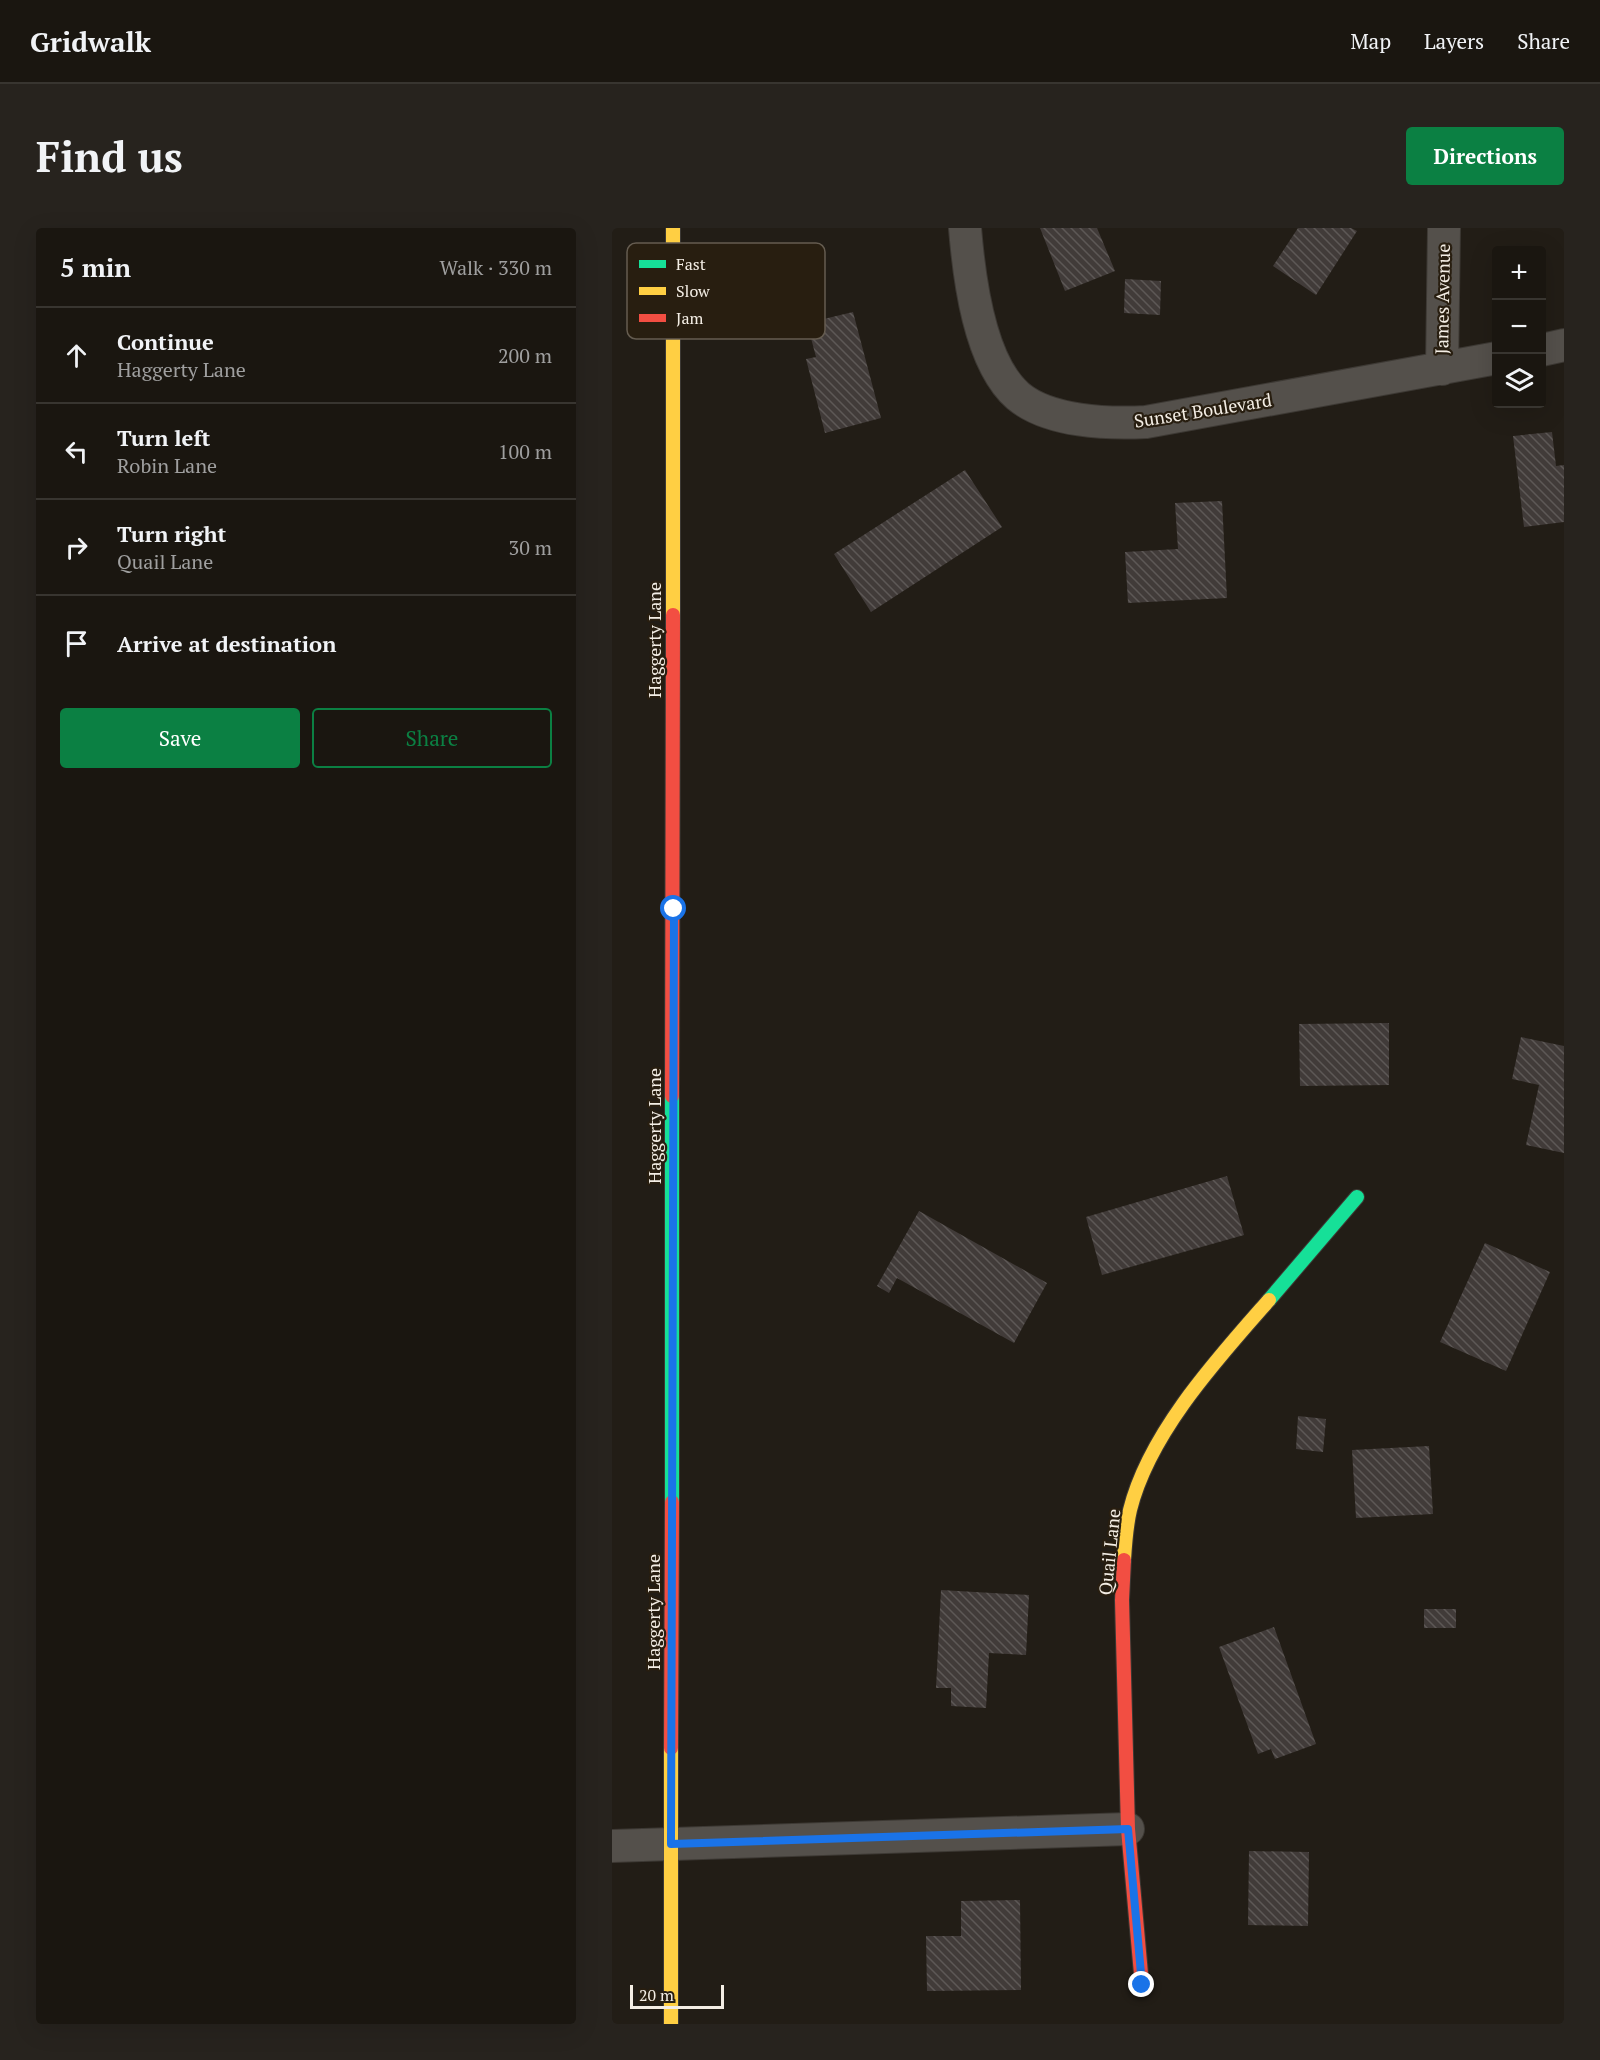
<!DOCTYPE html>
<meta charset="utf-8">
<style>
body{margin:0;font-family:"PT Serif",serif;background:#27231e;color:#f1f3f6}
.controls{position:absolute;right:18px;top:18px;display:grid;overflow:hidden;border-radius:6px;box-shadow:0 6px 24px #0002}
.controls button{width:54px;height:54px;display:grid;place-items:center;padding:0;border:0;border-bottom:2px solid #383530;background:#1a1610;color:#f1f3f6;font:30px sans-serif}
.scale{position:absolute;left:18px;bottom:15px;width:94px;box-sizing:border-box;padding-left:6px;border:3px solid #f4eee5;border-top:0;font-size:16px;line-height:21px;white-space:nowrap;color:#f4eee5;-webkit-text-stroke:4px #281e10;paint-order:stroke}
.stop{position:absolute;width:18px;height:18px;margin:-14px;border:4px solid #1a73e8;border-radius:50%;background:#fff}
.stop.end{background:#1a73e8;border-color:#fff;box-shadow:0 2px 6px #0008}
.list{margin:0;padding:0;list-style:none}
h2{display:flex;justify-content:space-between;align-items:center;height:78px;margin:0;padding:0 24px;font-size:26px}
h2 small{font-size:20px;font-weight:400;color:#9f9f9f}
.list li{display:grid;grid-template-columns:39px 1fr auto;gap:18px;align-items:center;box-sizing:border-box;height:96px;padding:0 24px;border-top:2px solid #383530}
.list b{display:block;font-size:22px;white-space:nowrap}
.list p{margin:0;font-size:20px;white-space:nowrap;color:#9f9f9f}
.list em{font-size:20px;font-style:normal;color:#9f9f9f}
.actions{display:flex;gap:12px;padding:18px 24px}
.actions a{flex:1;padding:14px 0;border:2px solid #0b8043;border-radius:6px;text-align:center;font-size:21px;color:#0b8043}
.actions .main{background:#0b8043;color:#fff}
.icon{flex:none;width:33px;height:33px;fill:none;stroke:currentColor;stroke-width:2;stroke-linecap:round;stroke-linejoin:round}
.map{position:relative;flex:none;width:952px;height:1796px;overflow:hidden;border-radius:6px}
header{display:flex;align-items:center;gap:36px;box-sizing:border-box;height:84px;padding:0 30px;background:#1a1610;border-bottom:2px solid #383530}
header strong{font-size:28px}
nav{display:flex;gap:33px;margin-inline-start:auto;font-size:21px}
.intro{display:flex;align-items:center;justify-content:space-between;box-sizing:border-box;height:144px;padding:0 36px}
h1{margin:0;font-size:42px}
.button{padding:15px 27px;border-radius:6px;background:#0b8043;color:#fff;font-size:21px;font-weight:700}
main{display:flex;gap:36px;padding:0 36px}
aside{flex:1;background:#1a1610;border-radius:6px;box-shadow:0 6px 24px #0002}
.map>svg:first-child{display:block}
.building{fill:url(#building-back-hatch)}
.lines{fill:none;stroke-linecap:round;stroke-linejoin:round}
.street-casing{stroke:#3d3934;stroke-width:34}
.fast-casing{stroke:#3d3934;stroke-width:16}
.slow-casing{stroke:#3d3934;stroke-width:16}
.jam-casing{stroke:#3d3934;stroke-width:16}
.street{stroke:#54504b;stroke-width:32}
.fast{stroke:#16e098;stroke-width:14}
.slow{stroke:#ffcf43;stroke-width:14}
.jam{stroke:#f24e42;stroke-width:14}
.route{stroke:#1a73e8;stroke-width:8}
.labels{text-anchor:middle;stroke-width:4.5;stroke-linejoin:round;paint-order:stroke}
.street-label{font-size:18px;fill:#f4eee5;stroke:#281e10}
.key{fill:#281e10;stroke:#655c50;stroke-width:1.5}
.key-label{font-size:16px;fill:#f4eee5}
</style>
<header>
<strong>Gridwalk</strong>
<nav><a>Map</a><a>Layers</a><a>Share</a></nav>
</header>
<div class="intro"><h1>Find us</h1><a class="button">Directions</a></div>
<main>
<aside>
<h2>5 min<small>Walk · 330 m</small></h2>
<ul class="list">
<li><svg class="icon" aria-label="ahead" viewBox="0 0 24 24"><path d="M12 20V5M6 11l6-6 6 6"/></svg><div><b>Continue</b><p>Haggerty Lane</p></div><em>200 m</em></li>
<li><svg class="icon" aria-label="left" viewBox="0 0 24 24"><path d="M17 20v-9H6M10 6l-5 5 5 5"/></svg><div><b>Turn left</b><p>Robin Lane</p></div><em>100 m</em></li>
<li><svg class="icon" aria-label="right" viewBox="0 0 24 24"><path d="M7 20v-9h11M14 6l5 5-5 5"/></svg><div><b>Turn right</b><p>Quail Lane</p></div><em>30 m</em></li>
<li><svg class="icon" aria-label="arrive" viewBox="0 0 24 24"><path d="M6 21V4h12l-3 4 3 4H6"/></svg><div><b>Arrive at destination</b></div></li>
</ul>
<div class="actions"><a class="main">Save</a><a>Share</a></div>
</aside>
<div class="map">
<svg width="952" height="1796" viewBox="0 0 952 1796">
<defs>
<pattern id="building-back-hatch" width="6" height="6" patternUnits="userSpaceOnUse" patternTransform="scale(1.5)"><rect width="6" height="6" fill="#413b39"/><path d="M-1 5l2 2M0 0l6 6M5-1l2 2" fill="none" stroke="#5d5856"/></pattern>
</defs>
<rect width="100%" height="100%" fill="#221d16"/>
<path class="building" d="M 428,0 L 485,0 L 503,43 L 453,63 Z
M 686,0 L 739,0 L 745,3 L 704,67 L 661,38 Z
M 513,51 L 549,53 L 548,87 L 512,85 Z
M 241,84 L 269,190 L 213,205 L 194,131 L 204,129 L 195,95 Z
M 940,204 L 944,238 L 952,237 L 952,294 L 912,299 L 901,208 Z
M 353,242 L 390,299 L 259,384 L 222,326 Z
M 610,273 L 615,370 L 516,375 L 513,324 L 566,321 L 563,275 Z
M 777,795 L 777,857 L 688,858 L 687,796 Z
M 909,809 L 952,818 L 952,925 L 914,917 L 927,857 L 900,851 Z
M 615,948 L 632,1007 L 490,1047 L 474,989 Z
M 307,983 L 435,1055 L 402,1115 L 285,1050 L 277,1065 L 265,1058 Z
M 873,1015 L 938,1044 L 894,1143 L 828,1114 Z
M 686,1188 L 714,1191 L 711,1224 L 684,1221 Z
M 817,1218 L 821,1286 L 744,1290 L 740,1222 Z
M 329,1362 L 417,1367 L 414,1427 L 377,1425 L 374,1480 L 339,1478 L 339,1460 L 324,1460 Z
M 812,1381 L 844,1381 L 844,1400 L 812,1400 Z
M 662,1399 L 704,1516 L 663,1531 L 659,1521 L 646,1526 L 607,1419 Z
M 637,1623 L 697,1624 L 696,1698 L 636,1697 Z
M 408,1672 L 409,1762 L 315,1763 L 314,1708 L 349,1708 L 349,1673 Z"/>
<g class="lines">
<g class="street-casing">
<path id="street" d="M 353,0 C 357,49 367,134 406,168 C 437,194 496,196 534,194 L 885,130
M 930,122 L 952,117
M 830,141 L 832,0
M 0,1618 L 516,1601"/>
</g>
<g class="fast-casing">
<path id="fast" d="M 657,1072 L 745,969
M 60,1274 L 60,868"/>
</g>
<g class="slow-casing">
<path id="slow" d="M 61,387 L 61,0
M 512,1332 C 513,1315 514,1299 518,1282 C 537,1205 606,1130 657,1072
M 59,1796 L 59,1520"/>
</g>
<g class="jam-casing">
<path id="jam" d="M 60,868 L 61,387
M 512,1332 L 510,1372 L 516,1601 L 530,1757
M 59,1520 L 60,1274"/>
</g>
<use href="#street" class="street"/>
<use href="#fast" class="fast"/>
<use href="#slow" class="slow"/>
<use href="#jam" class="jam"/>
</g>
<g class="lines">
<path class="route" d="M 62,681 L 59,1616 L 516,1601 L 530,1757"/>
</g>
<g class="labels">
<g class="street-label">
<text transform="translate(831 71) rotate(-89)" y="6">James Avenue</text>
<text transform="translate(591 183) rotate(-9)" y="6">Sunset Boulevard</text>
<text transform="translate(43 412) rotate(-90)" y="6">Haggerty Lane</text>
<text transform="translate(43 898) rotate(-90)" y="6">Haggerty Lane</text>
<text transform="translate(498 1324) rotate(-84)" y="6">Quail Lane</text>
<text transform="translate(42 1384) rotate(-90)" y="6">Haggerty Lane</text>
</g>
</g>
<rect x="15" y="15" width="198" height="96" rx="9" class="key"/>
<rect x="27" y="32" width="27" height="8" fill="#16e098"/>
<rect x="27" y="59" width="27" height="8" fill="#ffcf43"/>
<rect x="27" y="86" width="27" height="8" fill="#f24e42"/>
<g class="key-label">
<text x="64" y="42">Fast</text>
<text x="64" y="69">Slow</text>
<text x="64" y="96">Jam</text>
</g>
</svg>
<div class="controls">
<button>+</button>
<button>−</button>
<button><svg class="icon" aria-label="layers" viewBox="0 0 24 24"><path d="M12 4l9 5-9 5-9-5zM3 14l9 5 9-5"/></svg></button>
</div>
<div class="scale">20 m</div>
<div class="stop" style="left:62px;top:681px"></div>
<div class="stop end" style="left:530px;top:1757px"></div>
</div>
</main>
